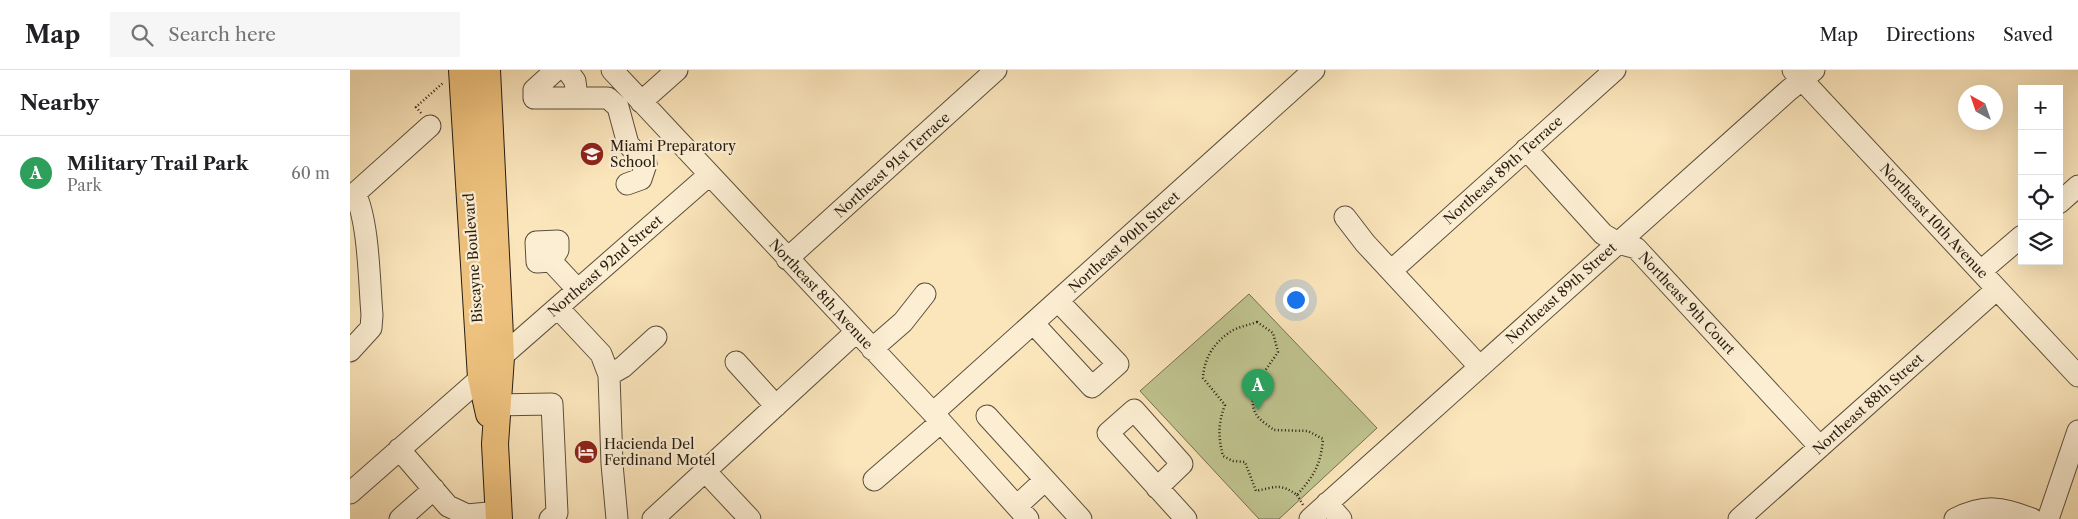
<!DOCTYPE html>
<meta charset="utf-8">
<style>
body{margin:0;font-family:"Libre Caslon Text",serif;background:#f6f6f6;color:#202124}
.controls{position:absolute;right:15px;top:15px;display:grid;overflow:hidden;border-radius:0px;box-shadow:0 5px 20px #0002}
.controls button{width:45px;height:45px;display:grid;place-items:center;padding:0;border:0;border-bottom:1px solid #e0e0e0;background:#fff;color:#202124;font:25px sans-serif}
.compass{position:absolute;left:1608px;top:15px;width:45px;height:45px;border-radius:50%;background:#fff;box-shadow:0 5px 20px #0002;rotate:320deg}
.you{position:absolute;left:945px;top:229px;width:18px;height:18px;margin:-12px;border:4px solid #fff;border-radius:50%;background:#1a73e8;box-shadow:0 0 0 8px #1a73e833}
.badge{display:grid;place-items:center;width:32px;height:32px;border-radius:50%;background:#8f2418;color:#fff;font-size:16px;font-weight:700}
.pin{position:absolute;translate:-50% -41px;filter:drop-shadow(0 1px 2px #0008)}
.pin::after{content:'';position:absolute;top:26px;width:18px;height:15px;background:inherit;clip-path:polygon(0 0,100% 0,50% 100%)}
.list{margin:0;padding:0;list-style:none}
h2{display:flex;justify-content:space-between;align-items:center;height:65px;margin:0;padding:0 20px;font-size:21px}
h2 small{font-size:16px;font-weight:400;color:#757577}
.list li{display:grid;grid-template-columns:32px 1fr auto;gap:15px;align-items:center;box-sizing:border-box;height:75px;padding:0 20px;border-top:1px solid #e0e0e0}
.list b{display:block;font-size:19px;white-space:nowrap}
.list p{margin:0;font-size:16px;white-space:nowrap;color:#757577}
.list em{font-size:16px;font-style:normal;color:#757577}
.icon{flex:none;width:28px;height:28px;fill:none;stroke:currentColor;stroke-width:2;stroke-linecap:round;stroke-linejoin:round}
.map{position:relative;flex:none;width:1728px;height:449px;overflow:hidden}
header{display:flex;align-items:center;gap:30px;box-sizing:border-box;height:70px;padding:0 25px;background:#fff;border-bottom:1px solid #e0e0e0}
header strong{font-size:24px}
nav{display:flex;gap:28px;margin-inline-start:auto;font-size:18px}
.search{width:350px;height:45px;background:#f6f6f6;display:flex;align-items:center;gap:12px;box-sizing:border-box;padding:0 18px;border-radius:0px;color:#757577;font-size:19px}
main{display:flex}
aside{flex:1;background:#fff}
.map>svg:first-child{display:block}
.green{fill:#c0c48f;stroke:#737050}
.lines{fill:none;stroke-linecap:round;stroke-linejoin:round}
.minor-casing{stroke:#5b4f3c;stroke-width:23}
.major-casing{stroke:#261d11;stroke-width:28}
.path{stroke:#261d11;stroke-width:2.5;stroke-dasharray:1 2.5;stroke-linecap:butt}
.minor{stroke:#fceed3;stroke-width:21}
.major{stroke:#eec27e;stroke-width:26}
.labels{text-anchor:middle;stroke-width:4.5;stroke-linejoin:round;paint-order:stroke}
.poi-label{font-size:14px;fill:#261d11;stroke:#fceed3;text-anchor:start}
.street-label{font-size:14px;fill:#261d11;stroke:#fceed3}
</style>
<header>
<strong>Map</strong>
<div class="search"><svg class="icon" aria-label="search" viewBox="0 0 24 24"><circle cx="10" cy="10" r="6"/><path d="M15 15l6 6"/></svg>Search here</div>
<nav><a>Map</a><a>Directions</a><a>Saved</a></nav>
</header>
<main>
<aside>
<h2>Nearby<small></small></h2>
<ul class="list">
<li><span class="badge" style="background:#2e9e5b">A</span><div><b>Military Trail Park</b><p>Park</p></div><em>60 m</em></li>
</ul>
</aside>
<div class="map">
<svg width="1728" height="449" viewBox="0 0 1728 449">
<rect width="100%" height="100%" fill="#fbe5bb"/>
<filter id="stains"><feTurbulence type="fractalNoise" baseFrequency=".004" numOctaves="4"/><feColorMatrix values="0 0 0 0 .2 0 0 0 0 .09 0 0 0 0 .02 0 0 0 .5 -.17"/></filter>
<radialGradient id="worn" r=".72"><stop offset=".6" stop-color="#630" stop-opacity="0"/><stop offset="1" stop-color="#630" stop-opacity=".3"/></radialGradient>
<path class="green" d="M 899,224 L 1027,358 L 929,449 L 909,449 L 790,321 Z"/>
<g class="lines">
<g class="minor-casing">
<path id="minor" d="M 206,0 L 184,20 L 184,28 L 258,28 L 268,37 L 278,74 L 296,94 L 291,109 L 277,114
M 217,0 L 225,11 L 227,28
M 262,0 L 583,343 L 678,449
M 1443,0 L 1728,306
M 291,32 L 327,0
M 1176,79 L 1253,164 L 1268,173 L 1286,178 L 1470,377
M 0,128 L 80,56
M 1709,133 L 1728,116
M 995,147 L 1015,173 L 1129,296
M 208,171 L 208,180 L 201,191 L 187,192 L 186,172 Z
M 437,189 L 646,0
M 201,191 L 228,220
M 1041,201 L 1265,0
M 1631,201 L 1672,166
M 208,238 L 251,284 L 259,305 L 262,394 L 267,449
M 683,253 L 742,317 L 768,294 L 708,231
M 522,279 L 553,252 L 575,224
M 0,281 L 21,258 L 22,245 C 19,210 19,153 5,123
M 151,287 L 359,105
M 386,292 L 426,336
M 259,305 L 273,297 L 306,267
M 148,335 L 202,334 L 207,443 L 200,449
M 583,343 L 964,0
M 637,346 L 731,449
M 49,379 L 98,436 L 117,445 L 149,442
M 355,401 L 400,449
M 524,410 L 591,352
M 807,418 L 832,394 L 784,340 L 758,363 L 836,449
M 0,423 L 131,308
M 977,433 L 991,449
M 667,436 L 695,410
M 50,449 L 84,419
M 303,449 L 506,262
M 960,449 L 1439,20 L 1464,0
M 1389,449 L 1647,219
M 1605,449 C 1635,434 1652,437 1682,449
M 1698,449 L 1728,361"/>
</g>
<g class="major-casing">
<path id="major" d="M 112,0 L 131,308 L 139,344
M 137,0 L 151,287 L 145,374 L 149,449"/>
</g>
<path class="path" d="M 71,43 L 66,37 L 94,12
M 907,252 L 923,263 L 928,282 C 918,298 894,324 906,344 C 909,350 919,356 924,360 L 958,361 L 973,369 C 971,394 964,406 947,425 C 931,413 925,417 906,421 L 895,392 L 883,391 L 873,386 C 868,367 868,353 875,335 L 853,308 C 854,288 864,273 880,262 C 887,257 899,255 907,252 Z
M 947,425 L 953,435"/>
<use href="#minor" class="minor"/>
<use href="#major" class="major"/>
</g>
<defs>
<g id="school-disc" transform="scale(1.25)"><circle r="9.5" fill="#8f2418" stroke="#fceed3"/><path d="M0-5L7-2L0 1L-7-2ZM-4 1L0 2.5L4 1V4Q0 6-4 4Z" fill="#fff"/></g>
<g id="hotel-disc" transform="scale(1.25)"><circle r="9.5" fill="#8f2418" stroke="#fceed3"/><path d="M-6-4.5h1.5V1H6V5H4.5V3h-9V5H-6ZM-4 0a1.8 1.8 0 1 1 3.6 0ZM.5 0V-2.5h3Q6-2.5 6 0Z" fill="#fff"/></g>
</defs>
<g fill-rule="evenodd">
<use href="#school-disc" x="242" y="84"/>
<use href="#hotel-disc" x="236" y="382"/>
</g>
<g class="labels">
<g class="poi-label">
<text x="260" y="81">Miami Preparatory<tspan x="260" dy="16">School</tspan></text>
<text x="254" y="379">Hacienda Del<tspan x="254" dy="16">Ferdinand Motel</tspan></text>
</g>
<g class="street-label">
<text transform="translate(542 95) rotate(-42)" y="5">Northeast 91st Terrace</text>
<text transform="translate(1153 100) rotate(-42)" y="5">Northeast 89th Terrace</text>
<text transform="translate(1584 151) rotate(47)" y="5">Northeast 10th Avenue</text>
<text transform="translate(774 172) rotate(-42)" y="5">Northeast 90th Street</text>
<text transform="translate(123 188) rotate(-94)" y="5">Biscayne Boulevard</text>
<text transform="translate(255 196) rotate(-41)" y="5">Northeast 92nd Street</text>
<text transform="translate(1211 223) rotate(-42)" y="5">Northeast 89th Street</text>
<text transform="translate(471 224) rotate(47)" y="5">Northeast 8th Avenue</text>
<text transform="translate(1337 233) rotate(47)" y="5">Northeast 9th Court</text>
<text transform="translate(1518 334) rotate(-42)" y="5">Northeast 88th Street</text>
</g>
</g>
<rect width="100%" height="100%" filter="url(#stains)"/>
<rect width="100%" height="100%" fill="url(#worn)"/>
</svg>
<div class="controls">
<button>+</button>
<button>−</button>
<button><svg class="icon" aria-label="locate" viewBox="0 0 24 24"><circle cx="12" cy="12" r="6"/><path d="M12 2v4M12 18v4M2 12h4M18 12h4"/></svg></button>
<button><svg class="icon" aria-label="layers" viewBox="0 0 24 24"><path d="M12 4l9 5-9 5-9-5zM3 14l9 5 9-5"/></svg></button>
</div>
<svg class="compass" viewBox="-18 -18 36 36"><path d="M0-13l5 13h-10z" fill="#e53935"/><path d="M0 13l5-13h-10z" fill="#757577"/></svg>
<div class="you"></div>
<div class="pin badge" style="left:908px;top:340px;background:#2e9e5b">A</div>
</div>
</main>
